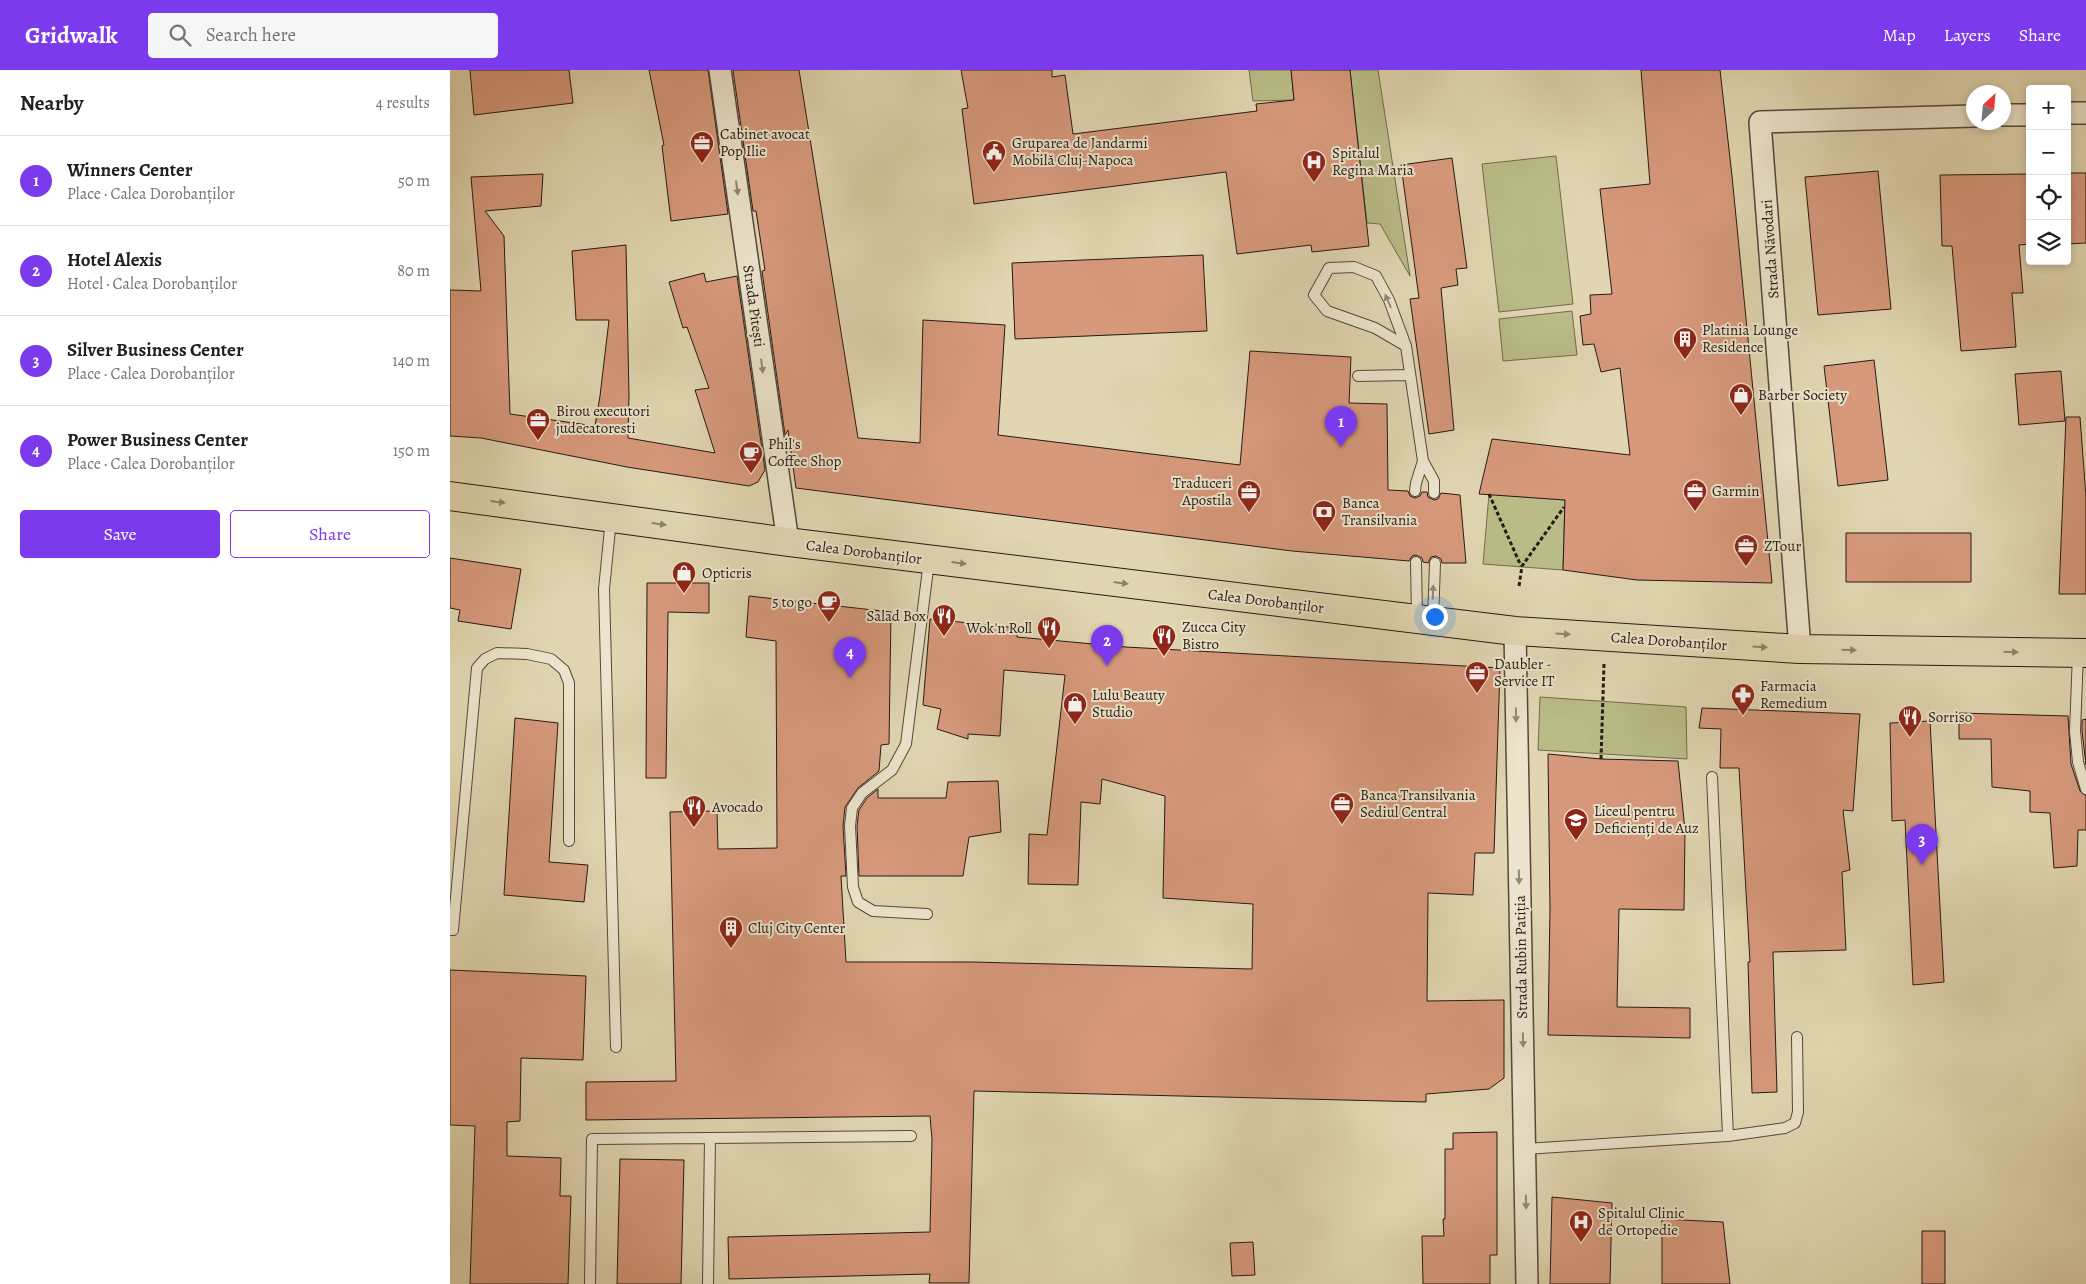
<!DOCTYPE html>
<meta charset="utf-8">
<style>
body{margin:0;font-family:Alegreya,serif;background:#f6f6f6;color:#202124}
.controls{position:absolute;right:15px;top:15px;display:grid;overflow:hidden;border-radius:5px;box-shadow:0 2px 8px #0003}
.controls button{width:45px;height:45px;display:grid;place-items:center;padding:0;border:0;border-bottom:1px solid #e0e0e0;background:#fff;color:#202124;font:25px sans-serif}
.compass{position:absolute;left:1516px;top:15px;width:45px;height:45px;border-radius:50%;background:#fff;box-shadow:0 2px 8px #0003;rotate:26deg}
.you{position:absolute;left:984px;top:546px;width:18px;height:18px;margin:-12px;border:4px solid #fff;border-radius:50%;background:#1a73e8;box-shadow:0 0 0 8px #1a73e833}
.badge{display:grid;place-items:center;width:32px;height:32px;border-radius:50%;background:#7c3aed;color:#fff;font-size:16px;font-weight:700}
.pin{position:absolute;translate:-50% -41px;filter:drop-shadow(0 1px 2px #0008)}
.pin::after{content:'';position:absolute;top:26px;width:18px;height:15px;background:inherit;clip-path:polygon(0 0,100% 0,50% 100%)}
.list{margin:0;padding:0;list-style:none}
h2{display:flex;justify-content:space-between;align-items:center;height:65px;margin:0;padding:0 20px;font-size:21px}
h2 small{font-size:16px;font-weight:400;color:#757577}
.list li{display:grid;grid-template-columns:32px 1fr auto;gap:15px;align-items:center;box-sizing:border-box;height:90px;padding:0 20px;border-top:1px solid #e0e0e0}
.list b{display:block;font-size:19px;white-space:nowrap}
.list p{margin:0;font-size:16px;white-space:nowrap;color:#757577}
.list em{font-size:16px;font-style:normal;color:#757577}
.actions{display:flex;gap:10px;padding:15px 20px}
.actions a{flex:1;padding:11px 0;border:1px solid #7c3aed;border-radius:5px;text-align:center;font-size:18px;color:#7c3aed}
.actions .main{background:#7c3aed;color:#fff}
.icon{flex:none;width:28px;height:28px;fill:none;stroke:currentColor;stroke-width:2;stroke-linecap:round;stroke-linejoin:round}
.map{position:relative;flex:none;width:1636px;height:1214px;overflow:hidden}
header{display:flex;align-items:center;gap:30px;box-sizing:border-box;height:70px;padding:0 25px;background:#7c3aed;color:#fff}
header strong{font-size:24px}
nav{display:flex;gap:28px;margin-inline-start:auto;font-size:18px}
.search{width:350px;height:45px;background:#f6f6f6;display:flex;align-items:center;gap:12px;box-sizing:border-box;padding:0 18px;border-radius:5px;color:#757577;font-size:19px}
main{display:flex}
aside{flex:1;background:#fff}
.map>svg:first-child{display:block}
.green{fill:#b9bc87;stroke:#706a4e}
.building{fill:#d7997c;stroke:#261914}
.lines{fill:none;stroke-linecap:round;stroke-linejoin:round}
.service-casing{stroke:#55483b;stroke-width:12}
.minor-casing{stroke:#55483b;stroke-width:24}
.primary-casing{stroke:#261914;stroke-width:30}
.path{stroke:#261914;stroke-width:3;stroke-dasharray:4 2.5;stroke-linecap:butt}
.service{stroke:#ece4cc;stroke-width:10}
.minor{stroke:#ece4cc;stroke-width:21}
.primary{stroke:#e1d6b1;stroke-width:28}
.oneway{fill:#938979}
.oneway2{fill:#8d816a}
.labels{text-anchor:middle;stroke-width:4;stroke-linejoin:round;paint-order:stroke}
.poi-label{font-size:15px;fill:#261914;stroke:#ece4cc;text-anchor:start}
.street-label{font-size:15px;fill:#261914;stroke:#ece4cc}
</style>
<header>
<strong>Gridwalk</strong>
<div class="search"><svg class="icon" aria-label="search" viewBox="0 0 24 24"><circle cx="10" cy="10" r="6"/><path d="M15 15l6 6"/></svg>Search here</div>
<nav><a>Map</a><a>Layers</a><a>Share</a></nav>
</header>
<main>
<aside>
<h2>Nearby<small>4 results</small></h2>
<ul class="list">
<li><span class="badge">1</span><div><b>Winners Center</b><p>Place · Calea Dorobanților</p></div><em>50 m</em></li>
<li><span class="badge">2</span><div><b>Hotel Alexis</b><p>Hotel · Calea Dorobanților</p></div><em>80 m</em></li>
<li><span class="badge">3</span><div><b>Silver Business Center</b><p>Place · Calea Dorobanților</p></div><em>140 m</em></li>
<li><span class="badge">4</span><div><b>Power Business Center</b><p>Place · Calea Dorobanților</p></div><em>150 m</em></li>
</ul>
<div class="actions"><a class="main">Save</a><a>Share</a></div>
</aside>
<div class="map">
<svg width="1636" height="1214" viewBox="0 0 1636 1214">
<rect width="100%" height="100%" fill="#e1d6b1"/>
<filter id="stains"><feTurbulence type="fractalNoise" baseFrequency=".004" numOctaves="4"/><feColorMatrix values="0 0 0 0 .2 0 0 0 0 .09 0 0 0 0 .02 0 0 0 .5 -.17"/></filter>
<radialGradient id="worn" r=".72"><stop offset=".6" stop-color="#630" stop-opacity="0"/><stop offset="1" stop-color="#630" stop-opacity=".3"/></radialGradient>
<path class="green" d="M 799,0 L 841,0 L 844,30 L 803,31 Z
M 900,0 L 928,0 L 960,206 L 930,154 L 917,153 Z
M 1106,86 L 1123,234 L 1049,242 L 1032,94 Z
M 1122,241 L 1127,285 L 1053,291 L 1049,249 Z
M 1039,424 L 1115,430 L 1113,500 L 1033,494 Z
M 1090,627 L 1236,637 L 1237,689 L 1088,680 Z"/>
<path class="building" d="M 20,0 L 119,0 L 123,33 L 24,45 Z
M 199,0 L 258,0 L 278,144 L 221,151 L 212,76 L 214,75 Z
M 283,0 L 349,0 L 408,368 L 470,373 L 473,250 L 555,255 L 548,365 L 790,395 L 800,281 L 901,287 L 899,333 L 937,334 L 938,420 L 958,421 L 960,426 L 965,428 L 970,426 L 972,422 L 977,422 L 978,427 L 984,430 L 988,429 L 991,423 L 1010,425 L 1016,493 L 992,493 L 991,489 L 986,486 L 981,487 L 978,493 L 973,492 L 972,488 L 966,485 L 962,486 L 959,491 L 842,481 L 346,418 L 338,360 L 335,365 L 312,201 L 315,200 L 306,141 L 303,141 Z
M 511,0 L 602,0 L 602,7 L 615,5 L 623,64 L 807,41 L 806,34 L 844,30 L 841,0 L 900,0 L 919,176 L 862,182 L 861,175 L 787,184 L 776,102 L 524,134 L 512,39 L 518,38 Z
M 1191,0 L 1270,0 L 1282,106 L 1322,513 L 1187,510 L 1113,500 L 1115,430 L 1029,424 L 1042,369 L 1180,385 L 1170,298 L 1151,302 L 1144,274 L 1133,275 L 1130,246 L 1141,244 L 1140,225 L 1162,224 L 1150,119 L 1200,114 Z
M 1002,88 L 1017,198 L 1006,199 L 1008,215 L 991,218 L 1004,360 L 979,364 L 960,229 L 969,228 L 951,95 Z
M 1428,101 L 1441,239 L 1368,245 L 1355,107 Z
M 1617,103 L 1636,103 L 1636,173 L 1617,174 Z
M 93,104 L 91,136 L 35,141 L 54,166 L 60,344 L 145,356 L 150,326 L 159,250 L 126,250 L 122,181 L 176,175 L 179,326 L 178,368 L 265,383 L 245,320 L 259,318 L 237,257 L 233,258 L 219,212 L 254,203 L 256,212 L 287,206 L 315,400 L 308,412 L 299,416 L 177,397 L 31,368 L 0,366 L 0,220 L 31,221 L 21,107 Z
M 1580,104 L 1580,174 L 1569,175 L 1573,223 L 1562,223 L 1566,277 L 1511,281 L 1502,176 L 1492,176 L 1490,105 Z
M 753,185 L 757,261 L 565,269 L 562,193 Z
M 1424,290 L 1438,410 L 1388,416 L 1374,296 Z
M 1611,301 L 1615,351 L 1569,355 L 1565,304 Z
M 1616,347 L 1630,347 L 1636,427 L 1636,524 L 1609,524 Z
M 1396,463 L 1521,463 L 1521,512 L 1396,512 Z
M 0,488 L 71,499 L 61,559 L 8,551 L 10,540 L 0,538 Z
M 197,513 L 259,513 L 259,543 L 218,542 L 216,708 L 196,708 Z
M 299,526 L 441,542 L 439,674 L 431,675 L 429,701 L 408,718 L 395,737 L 393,756 L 396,806 L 391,806 L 396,892 L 522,892 L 802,899 L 803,834 L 713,828 L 715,726 L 652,709 L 650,734 L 631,732 L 628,815 L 578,814 L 579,764 L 597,765 L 615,605 L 554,600 L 550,666 L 518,664 L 518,669 L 487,659 L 491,639 L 473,635 L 480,549 L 568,558 L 567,567 L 676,577 L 1050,598 L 1044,783 L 1025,783 L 1023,825 L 978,823 L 977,931 L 1054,930 L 1054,1008 L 1039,1019 L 976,1024 L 976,1032 L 524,1021 L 519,1213 L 479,1213 L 480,1204 L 279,1209 L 278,1167 L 480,1162 L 482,1069 L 480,1046 L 136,1050 L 136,1012 L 226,1011 L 220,742 L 267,741 L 268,779 L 327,778 L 326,571 L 296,567 Z
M 1252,638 L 1410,644 L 1403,741 L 1393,740 L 1400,800 L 1392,802 L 1396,880 L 1323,882 L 1327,1022 L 1302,1023 L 1298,892 L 1300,892 L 1289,698 L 1270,698 L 1271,659 L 1249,658 Z
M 1509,643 L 1618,646 L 1621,694 L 1630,721 L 1636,726 L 1636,760 L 1628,760 L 1627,796 L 1604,798 L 1600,743 L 1580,742 L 1580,721 L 1542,717 L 1541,669 L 1509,669 Z
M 65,648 L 108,653 L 99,792 L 138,795 L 134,832 L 54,825 Z
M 1636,649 L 1636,695 L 1632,661 L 1632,650 Z
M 1480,651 L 1494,912 L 1463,915 L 1455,750 L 1442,751 L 1440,653 Z
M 1098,684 L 1151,689 L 1228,691 L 1235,760 L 1234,840 L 1169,839 L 1167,937 L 1240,938 L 1240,968 L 1098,965 L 1100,838 Z
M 548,711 L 551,762 L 519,767 L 513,806 L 409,806 L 407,756 L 409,740 L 417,728 L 428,719 L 428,728 L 496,728 L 498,712 Z
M 0,900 L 136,906 L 133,990 L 71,988 L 70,1051 L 57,1052 L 57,1086 L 111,1088 L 110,1126 L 121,1126 L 118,1214 L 20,1214 L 25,1056 L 0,1055 Z
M 1047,1062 L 1047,1185 L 1040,1185 L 1040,1214 L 973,1214 L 972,1166 L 994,1166 L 993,1149 L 995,1149 L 995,1079 L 1003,1079 L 1003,1063 Z
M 170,1089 L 234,1090 L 231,1214 L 167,1214 Z
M 1102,1127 L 1162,1133 L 1160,1214 L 1100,1214 Z
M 1212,1149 L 1273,1152 L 1280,1214 L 1212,1214 Z
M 1472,1161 L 1495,1161 L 1495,1214 L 1472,1214 Z
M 803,1172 L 805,1205 L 782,1206 L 780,1173 Z"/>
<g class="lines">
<g class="service-casing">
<path id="service" d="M 956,276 L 925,258 L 877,241 L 864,225 L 879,198 L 904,197 L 926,206 L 939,230 L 956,276 L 973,391 L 984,411 L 984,423
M 908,306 L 960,305
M 965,421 L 966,413 L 973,391
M 161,449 L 154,519 L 166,977
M 966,492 L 967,548
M 983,551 L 985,493
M 1628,584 L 1625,661 L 1628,692 L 1636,719
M 1262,707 L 1278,1066
M 477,844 L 423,841 L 408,832 L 403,817 L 400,756 L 402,738 L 412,723 L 442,700 L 456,674 L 479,491
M 0,860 L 3,860 L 27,598 L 35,589 L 47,583 L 77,584 L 101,589 L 114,600 L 119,613 L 119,771
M 1075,1079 L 1278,1066 L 1335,1058 L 1345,1053 L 1348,1042 L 1347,967
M 140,1214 L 142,1069 L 461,1066
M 258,1214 L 260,1068"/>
</g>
<g class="minor-casing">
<path id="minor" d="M 270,0 L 338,472
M 1617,43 L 1636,43
M 1554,45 L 1580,45
M 1065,561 L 1077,1214
M 1350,579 L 1310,52 L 1524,46"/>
</g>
<g class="primary-casing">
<path id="primary" d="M 0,426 L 338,472 L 1065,561 L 1350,579 L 1636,583"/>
</g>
<path class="path" d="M 1039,424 L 1071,496
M 1069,516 L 1072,496 L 1114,437
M 1151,689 L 1154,594"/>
<use href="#service" class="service"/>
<use href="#minor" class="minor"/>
<use href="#primary" class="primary"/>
</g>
<defs><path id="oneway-solid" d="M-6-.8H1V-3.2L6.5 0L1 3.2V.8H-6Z" transform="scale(1.25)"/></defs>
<g class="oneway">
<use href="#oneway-solid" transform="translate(287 118) rotate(82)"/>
<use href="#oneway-solid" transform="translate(938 231) rotate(-114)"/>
<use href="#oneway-solid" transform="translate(312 296) rotate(82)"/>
<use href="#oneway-solid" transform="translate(983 522) rotate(-88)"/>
<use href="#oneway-solid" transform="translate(1066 645) rotate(89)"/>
<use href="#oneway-solid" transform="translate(1069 807) rotate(89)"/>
<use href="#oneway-solid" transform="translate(1073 970) rotate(89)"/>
<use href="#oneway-solid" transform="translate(1076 1132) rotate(89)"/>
</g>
<g class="oneway2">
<use href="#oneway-solid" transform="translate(48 432) rotate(7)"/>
<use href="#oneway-solid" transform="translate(209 454) rotate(7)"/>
<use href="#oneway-solid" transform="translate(509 493) rotate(7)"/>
<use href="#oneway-solid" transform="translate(671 513) rotate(7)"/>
<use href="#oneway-solid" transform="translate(1113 564) rotate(4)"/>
<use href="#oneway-solid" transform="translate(1310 577) rotate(4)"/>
<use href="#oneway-solid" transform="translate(1399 580) rotate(1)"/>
<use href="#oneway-solid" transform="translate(1561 582) rotate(1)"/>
</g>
<defs>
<g id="office-pin" transform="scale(1.25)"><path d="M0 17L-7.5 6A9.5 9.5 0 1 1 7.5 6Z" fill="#8f2418" stroke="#ece4cc"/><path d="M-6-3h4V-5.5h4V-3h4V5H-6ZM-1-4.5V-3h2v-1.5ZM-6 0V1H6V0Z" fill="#fff"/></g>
<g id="civic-pin" transform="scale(1.25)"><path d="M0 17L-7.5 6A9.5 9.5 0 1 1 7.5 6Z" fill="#8f2418" stroke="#ece4cc"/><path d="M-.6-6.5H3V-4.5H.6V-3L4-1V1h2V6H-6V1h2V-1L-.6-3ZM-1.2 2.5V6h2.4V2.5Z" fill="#fff"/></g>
<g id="hospital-pin" transform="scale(1.25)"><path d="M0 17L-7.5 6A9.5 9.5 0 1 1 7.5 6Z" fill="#8f2418" stroke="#ece4cc"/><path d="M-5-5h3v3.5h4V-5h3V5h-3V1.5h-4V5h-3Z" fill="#fff"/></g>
<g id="building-pin" transform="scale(1.25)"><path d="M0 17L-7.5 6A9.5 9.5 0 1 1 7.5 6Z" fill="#8f2418" stroke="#ece4cc"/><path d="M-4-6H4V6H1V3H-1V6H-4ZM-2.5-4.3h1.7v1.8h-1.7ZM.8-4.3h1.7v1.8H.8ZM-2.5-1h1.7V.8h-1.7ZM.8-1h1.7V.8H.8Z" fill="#fff"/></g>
<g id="shop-pin" transform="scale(1.25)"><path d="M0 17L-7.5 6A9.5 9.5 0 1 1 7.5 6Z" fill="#8f2418" stroke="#ece4cc"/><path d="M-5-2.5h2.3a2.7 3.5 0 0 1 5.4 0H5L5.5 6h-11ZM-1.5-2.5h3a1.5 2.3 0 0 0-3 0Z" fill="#fff"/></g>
<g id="cafe-pin" transform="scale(1.25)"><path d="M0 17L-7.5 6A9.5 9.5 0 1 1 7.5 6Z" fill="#8f2418" stroke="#ece4cc"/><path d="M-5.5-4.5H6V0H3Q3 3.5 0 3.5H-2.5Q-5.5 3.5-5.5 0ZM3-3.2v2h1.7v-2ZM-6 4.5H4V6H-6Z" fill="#fff"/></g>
<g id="bank-pin" transform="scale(1.25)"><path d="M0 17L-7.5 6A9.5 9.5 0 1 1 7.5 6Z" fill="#8f2418" stroke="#ece4cc"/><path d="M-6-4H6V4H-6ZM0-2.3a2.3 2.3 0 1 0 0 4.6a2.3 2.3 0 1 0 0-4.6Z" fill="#fff"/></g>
<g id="restaurant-pin" transform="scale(1.25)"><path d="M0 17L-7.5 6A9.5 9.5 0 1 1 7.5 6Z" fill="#8f2418" stroke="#ece4cc"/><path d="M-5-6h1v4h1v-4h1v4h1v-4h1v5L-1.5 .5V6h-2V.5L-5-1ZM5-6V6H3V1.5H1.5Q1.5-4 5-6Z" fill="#fff"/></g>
<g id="pharmacy-pin" transform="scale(1.25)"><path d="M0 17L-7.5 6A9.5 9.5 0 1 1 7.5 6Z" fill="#8f2418" stroke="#ece4cc"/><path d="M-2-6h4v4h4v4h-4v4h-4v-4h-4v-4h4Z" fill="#fff"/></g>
<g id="school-pin" transform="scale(1.25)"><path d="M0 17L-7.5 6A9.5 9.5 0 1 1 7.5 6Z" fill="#8f2418" stroke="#ece4cc"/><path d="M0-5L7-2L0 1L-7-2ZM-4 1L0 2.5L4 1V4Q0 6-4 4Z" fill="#fff"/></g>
</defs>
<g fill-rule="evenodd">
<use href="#office-pin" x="252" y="73"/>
<use href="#civic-pin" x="544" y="82"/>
<use href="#hospital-pin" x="864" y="92"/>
<use href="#building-pin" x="1235" y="269"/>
<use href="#shop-pin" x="1291" y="325"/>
<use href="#office-pin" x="88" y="350"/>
<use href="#cafe-pin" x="301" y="383"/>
<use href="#office-pin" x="1245" y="421"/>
<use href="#office-pin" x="799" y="422"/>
<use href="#bank-pin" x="874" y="442"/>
<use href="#office-pin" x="1296" y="476"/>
<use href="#shop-pin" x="234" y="503"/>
<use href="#cafe-pin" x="379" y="532"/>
<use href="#restaurant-pin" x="494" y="546"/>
<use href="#restaurant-pin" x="599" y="558"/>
<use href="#restaurant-pin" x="714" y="566"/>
<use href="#office-pin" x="1027" y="603"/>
<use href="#pharmacy-pin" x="1293" y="625"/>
<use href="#shop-pin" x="625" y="634"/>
<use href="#restaurant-pin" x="1460" y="647"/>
<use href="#office-pin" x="892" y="734"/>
<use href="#restaurant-pin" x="244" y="737"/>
<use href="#school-pin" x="1126" y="750"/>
<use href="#building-pin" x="281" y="858"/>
<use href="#hospital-pin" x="1131" y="1152"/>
</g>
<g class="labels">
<g class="poi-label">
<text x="270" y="69">Cabinet avocat<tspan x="270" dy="17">Pop Ilie</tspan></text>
<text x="562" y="78">Gruparea de Jandarmi<tspan x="562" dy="17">Mobilă Cluj-Napoca</tspan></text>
<text x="882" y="88">Spitalul<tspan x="882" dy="17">Regina Maria</tspan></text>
<text x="1252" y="265">Platinia Lounge<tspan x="1252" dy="17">Residence</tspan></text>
<text x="1308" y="330">Barber Society</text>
<text x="106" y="346">Birou executori<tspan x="106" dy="17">judecatoresti</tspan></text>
<text x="318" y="379">Phil's<tspan x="318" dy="17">Coffee Shop</tspan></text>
<text x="782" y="418" text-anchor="end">Traduceri<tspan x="782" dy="17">Apostila</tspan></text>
<text x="1262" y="426">Garmin</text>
<text x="892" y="438">Banca<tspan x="892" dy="17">Transilvania</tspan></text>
<text x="1314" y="481">ZTour</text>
<text x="252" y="508">Opticris</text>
<text x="362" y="537" text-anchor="end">5 to go</text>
<text x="476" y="551" text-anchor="end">Salad Box</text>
<text x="732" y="562">Zucca City<tspan x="732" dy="17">Bistro</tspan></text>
<text x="582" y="563" text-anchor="end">Wok'n Roll</text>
<text x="1044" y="599">Daubler -<tspan x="1044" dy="17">Service IT</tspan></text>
<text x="1310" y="621">Farmacia<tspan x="1310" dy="17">Remedium</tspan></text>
<text x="642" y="630">Lulu Beauty<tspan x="642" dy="17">Studio</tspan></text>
<text x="1478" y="652">Sorriso</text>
<text x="910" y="730">Banca Transilvania<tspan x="910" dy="17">Sediul Central</tspan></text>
<text x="262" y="742">Avocado</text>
<text x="1144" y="746">Liceul pentru<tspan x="1144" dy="17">Deficienți de Auz</tspan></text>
<text x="298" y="863">Cluj City Center</text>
<text x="1148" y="1148">Spitalul Clinic<tspan x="1148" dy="17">de Ortopedie</tspan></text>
</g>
<g class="street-label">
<text transform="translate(1320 179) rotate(-94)" y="5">Strada Năvodari</text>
<text transform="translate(304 236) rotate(82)" y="5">Strada Pitești</text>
<text transform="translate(414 482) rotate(7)" y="5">Calea Dorobanților</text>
<text transform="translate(816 531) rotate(7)" y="5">Calea Dorobanților</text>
<text transform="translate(1219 571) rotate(4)" y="5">Calea Dorobanților</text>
<text transform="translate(1071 887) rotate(-91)" y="5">Strada Rubin Patiția</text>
</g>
</g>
<rect width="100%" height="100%" filter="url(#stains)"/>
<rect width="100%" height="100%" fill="url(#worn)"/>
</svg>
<div class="controls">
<button>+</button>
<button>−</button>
<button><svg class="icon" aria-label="locate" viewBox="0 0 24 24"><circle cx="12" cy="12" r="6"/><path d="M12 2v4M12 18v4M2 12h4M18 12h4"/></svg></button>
<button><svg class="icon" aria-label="layers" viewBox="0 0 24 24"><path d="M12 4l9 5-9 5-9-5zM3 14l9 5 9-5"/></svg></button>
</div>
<svg class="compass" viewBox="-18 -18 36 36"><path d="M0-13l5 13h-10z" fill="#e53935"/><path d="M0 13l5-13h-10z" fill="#757577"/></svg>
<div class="you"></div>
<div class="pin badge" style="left:891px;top:377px">1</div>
<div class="pin badge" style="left:657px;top:596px">2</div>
<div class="pin badge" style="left:1472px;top:795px">3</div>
<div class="pin badge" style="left:400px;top:608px">4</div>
</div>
</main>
